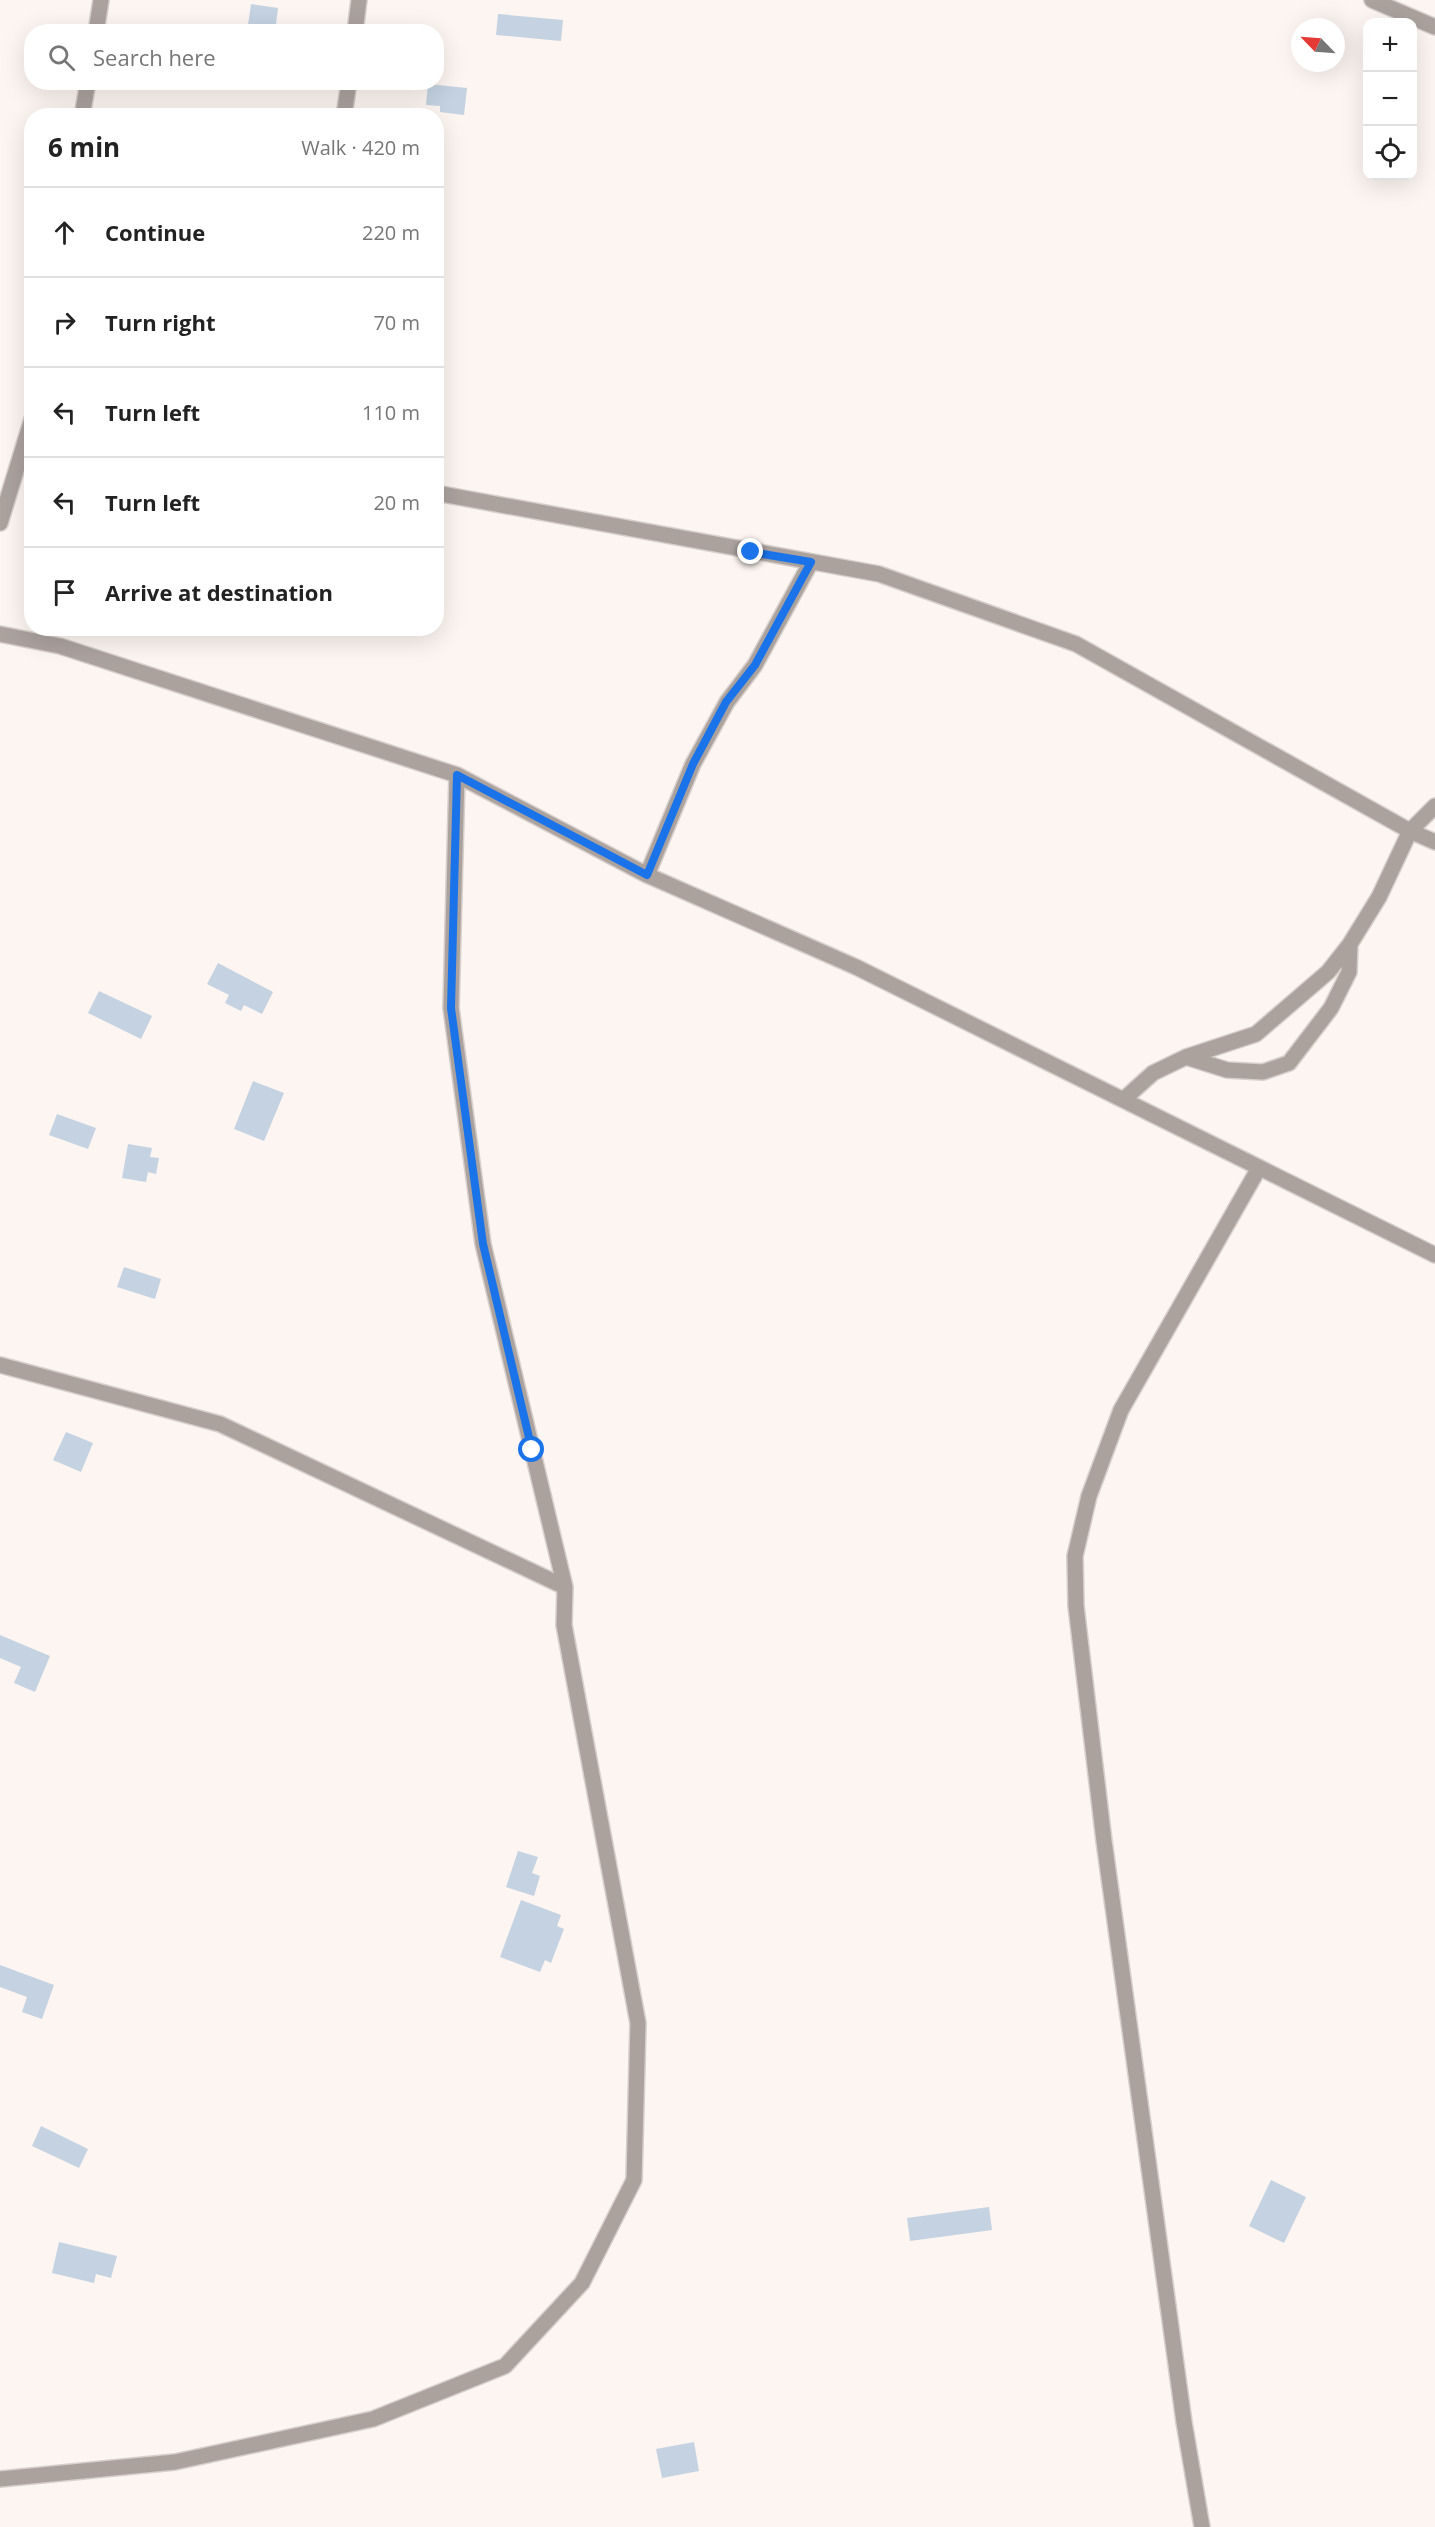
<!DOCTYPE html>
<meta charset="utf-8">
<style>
body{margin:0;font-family:"Open Sans",sans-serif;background:#f6f6f6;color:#222}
.controls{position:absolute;right:18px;top:18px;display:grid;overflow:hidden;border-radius:12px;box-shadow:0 6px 24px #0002}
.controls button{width:54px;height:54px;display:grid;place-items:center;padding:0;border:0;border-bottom:2px solid #e0e0e0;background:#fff;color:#222;font:30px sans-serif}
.compass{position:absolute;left:1291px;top:18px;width:54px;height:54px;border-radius:50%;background:#fff;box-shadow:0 6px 24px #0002;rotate:295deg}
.stop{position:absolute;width:18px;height:18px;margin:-14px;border:4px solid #1a73e8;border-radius:50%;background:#fff}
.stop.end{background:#1a73e8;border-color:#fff;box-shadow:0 2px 6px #0008}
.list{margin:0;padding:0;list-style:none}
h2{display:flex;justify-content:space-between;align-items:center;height:78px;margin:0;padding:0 24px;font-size:26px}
h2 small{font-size:20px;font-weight:400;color:#767676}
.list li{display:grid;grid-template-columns:39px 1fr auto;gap:18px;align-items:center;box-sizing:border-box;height:90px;padding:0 24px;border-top:2px solid #e0e0e0}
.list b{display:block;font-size:22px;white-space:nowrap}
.list em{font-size:20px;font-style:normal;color:#767676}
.icon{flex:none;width:33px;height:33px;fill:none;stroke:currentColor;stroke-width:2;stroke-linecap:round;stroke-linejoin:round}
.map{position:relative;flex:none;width:1435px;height:2527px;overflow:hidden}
.search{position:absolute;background:#fff;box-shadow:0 6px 24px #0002;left:24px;top:24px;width:420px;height:66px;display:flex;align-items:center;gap:15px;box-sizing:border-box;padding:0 21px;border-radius:24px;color:#767676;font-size:22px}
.panel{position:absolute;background:#fff;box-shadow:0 6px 24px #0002;left:24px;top:108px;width:420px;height:528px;border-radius:24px}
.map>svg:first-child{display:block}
.building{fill:#c4d2e1}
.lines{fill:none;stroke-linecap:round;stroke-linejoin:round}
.street-casing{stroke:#d7cfcb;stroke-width:18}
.street{stroke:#aba29e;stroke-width:15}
.route{stroke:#1a73e8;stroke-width:8}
</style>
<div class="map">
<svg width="1435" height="2527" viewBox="0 0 1435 2527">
<rect width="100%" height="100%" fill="#fdf5f1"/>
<path class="building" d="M 251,4 L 278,8 L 275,32 L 247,32 Z
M 498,14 L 563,20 L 561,41 L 496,35 Z
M 428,84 L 467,88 L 464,115 L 440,112 L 440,106 L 426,105 Z
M 218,963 L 273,992 L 262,1014 L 244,1005 L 241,1011 L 225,1003 L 229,995 L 207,984 Z
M 99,991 L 152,1016 L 141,1039 L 88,1013 Z
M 253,1081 L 284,1093 L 264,1141 L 234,1129 Z
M 57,1114 L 96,1128 L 88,1149 L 49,1135 Z
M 128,1144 L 152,1148 L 150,1157 L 159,1158 L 156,1174 L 148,1172 L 146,1182 L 122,1178 Z
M 124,1267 L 161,1279 L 155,1299 L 117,1287 Z
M 66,1432 L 93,1443 L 81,1472 L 53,1460 Z
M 0,1635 L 50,1656 L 35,1692 L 14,1683 L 21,1667 L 0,1658 Z
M 518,1851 L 538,1857 L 532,1873 L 540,1876 L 534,1896 L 506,1887 Z
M 521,1900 L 561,1915 L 557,1926 L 564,1929 L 551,1963 L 545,1960 L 540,1972 L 500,1957 Z
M 0,1965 L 54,1985 L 42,2019 L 22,2012 L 27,1997 L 0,1987 Z
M 41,2126 L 88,2149 L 79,2168 L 32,2146 Z
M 1271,2180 L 1306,2197 L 1284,2243 L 1249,2226 Z
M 989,2207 L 992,2230 L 910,2241 L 907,2218 Z
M 59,2242 L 117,2256 L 111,2278 L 96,2274 L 94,2283 L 52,2273 Z
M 694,2442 L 699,2471 L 662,2478 L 656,2449 Z"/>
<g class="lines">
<g class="street-casing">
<path id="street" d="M 1372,0 L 1435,27
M 96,32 L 101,0
M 355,32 L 359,0
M 82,116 L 88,82
M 344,116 L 349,82
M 436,493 L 879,574 L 1076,644 L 1410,831 L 1435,842
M 0,523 L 32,419
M 0,634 L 60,646 L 457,775 L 647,875 L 856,967 L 1435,1255
M 647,875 L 693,764 L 727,702 L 755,665 L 811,562
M 1186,1057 L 1227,1070 L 1263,1072 L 1289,1063 L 1331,1008 L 1349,972 L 1350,944
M 1123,1100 L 1153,1073 L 1186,1057 L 1256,1034 L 1328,972 L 1350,944 L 1379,897 L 1410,831 L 1435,806
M 0,1365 L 220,1424 L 565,1587
M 0,2479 L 175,2462 L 373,2419 L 505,2366 L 582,2283 L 634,2180 L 638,2023 L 564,1625 L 565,1587 L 483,1244 L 451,1008 L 457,775
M 1202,2527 L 1184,2422 L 1104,1841 L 1076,1606 L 1075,1556 L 1089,1496 L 1121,1410 L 1259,1168"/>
</g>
<use href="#street" class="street"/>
</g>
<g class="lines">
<path class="route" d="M 532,1450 L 483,1244 L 451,1008 L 457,775 L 647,875 L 693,764 L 726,702 L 755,665 L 811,562 L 751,552"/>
</g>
</svg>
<div class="controls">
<button>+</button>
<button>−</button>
<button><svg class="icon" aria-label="locate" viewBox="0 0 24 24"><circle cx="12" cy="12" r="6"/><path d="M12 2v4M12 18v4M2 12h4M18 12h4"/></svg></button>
</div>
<svg class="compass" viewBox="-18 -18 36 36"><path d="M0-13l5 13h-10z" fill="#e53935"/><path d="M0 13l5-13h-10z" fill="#767676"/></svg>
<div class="stop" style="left:532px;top:1450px"></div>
<div class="stop end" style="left:751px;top:552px"></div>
<div class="search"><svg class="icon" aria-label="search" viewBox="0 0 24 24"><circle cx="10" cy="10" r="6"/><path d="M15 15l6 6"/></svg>Search here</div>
<section class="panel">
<h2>6 min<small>Walk · 420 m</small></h2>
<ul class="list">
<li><svg class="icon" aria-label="ahead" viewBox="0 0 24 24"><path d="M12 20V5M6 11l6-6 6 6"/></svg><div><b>Continue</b></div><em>220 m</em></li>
<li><svg class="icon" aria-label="right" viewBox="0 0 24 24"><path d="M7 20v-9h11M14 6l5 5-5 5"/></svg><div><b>Turn right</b></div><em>70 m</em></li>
<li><svg class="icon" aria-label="left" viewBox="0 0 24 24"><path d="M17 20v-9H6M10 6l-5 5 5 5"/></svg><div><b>Turn left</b></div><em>110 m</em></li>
<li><svg class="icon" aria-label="left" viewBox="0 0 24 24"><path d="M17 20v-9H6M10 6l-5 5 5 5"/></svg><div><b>Turn left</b></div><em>20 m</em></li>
<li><svg class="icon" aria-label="arrive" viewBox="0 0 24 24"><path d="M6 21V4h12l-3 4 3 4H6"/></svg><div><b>Arrive at destination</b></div></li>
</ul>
</section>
</div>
